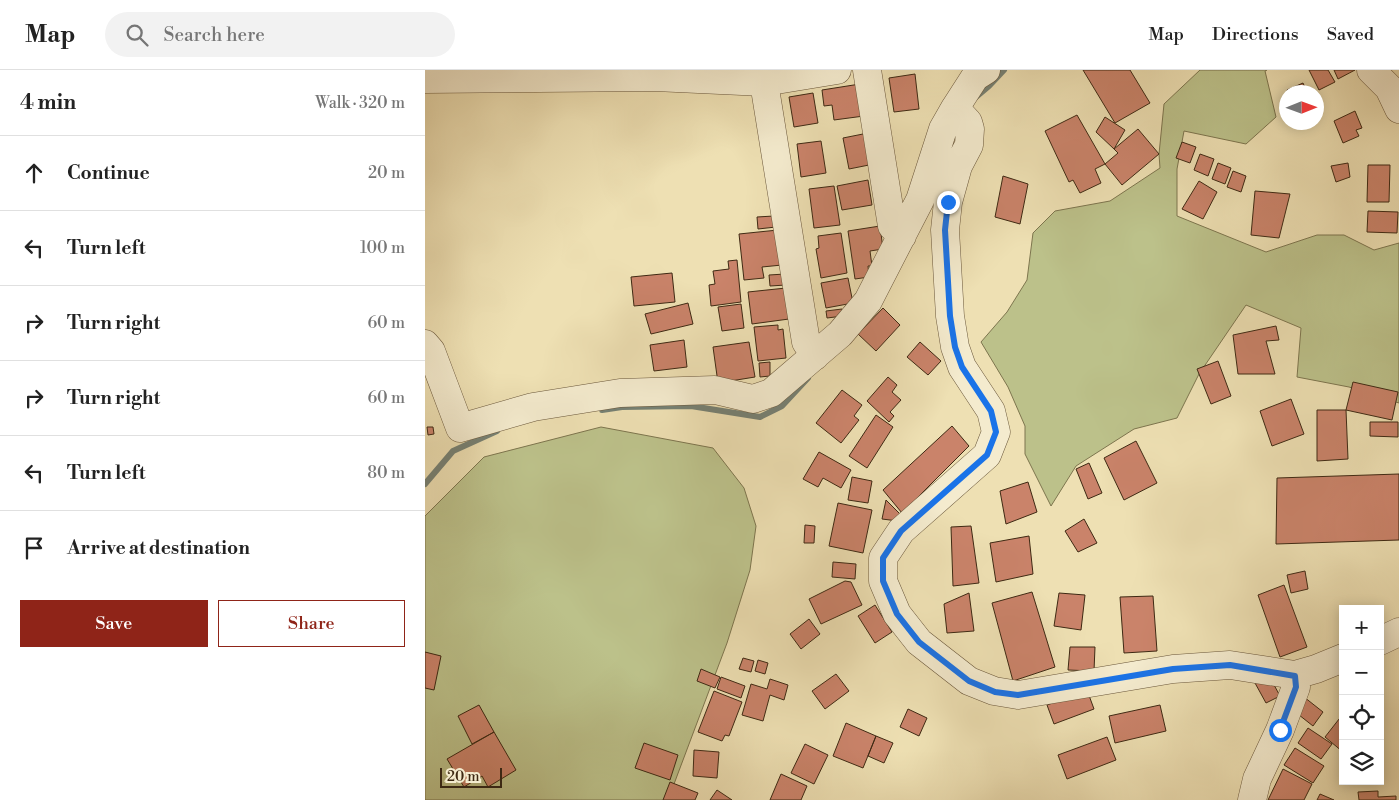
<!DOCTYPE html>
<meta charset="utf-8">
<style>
body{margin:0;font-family:"Libre Bodoni",serif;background:#f2f2f2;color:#222}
.controls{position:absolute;right:15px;bottom:15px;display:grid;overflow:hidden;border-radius:0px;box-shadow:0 2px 12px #0003}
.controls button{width:45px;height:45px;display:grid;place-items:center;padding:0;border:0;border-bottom:1px solid #e0e0e0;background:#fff;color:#222;font:25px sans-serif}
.compass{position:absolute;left:854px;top:15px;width:45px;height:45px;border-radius:50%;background:#fff;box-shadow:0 2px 12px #0003;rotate:89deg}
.scale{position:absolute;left:15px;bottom:12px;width:62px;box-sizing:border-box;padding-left:5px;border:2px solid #3e2913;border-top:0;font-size:14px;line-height:18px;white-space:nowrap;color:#3e2913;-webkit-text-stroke:4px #f4ebce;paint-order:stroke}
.stop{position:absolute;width:15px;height:15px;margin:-11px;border:4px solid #1a73e8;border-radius:50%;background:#fff}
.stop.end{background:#1a73e8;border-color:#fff;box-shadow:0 1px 5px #0008}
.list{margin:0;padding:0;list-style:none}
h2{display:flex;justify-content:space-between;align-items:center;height:65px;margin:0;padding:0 20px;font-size:21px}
h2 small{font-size:16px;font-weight:400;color:#767676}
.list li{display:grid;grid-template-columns:32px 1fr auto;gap:15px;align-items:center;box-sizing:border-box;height:75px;padding:0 20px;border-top:1px solid #e0e0e0}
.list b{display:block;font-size:19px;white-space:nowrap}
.list em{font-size:16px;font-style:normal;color:#767676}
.actions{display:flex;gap:10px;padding:15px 20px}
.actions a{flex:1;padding:11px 0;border:1px solid #8f2418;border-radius:0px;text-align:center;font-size:18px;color:#8f2418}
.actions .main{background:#8f2418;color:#fff}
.icon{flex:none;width:28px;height:28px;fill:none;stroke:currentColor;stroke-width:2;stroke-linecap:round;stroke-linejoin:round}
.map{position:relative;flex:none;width:974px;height:730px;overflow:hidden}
header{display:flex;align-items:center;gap:30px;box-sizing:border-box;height:70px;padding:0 25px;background:#fff;border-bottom:1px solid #e0e0e0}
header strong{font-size:24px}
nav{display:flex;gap:28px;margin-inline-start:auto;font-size:18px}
.search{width:350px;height:45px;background:#f2f2f2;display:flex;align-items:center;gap:12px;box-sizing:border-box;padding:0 18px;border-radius:28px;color:#767676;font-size:19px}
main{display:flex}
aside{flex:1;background:#fff}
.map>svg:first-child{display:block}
.green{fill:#bcc18a;stroke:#7d754e}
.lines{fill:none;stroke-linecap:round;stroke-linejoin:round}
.stream{stroke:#768174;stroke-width:6}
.building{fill:#ca836a;stroke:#3e2913}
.minor-casing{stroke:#6a573b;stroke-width:29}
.minor{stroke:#f4ebce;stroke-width:28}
.route{stroke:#1a73e8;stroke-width:6}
</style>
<header>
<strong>Map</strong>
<div class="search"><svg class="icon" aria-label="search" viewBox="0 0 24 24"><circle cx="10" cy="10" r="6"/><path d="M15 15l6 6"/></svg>Search here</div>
<nav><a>Map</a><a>Directions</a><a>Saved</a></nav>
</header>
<main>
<aside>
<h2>4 min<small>Walk · 320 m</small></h2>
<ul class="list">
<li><svg class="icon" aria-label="ahead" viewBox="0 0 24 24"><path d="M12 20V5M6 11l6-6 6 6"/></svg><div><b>Continue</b></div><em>20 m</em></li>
<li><svg class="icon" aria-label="left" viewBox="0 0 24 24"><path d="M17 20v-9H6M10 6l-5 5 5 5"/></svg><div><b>Turn left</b></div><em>100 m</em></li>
<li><svg class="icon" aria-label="right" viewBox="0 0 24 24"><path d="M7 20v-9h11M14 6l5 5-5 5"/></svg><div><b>Turn right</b></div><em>60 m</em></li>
<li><svg class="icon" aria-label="right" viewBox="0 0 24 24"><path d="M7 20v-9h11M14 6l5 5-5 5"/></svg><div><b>Turn right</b></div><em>60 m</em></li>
<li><svg class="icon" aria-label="left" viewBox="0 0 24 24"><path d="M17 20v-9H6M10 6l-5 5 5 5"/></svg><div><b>Turn left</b></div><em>80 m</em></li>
<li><svg class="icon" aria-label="arrive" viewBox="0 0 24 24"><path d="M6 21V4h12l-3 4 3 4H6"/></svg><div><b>Arrive at destination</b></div></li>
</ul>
<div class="actions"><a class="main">Save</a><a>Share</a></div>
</aside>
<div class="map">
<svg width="974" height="730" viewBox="0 0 974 730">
<rect width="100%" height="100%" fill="#eee0b3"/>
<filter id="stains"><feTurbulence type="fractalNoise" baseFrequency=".004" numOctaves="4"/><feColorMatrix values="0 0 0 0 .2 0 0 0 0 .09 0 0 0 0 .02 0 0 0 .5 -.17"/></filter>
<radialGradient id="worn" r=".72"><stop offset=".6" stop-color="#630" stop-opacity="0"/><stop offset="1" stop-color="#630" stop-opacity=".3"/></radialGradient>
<path class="green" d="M 775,0 L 842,0 L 840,1 L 851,47 L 821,74 L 759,61 L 752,99 L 752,146 L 841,182 L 892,165 L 919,165 L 949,180 L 974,173 L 974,333 L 924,317 L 872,307 L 876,258 L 821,235 L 774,304 L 752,348 L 709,359 L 651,396 L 626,436 L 600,384 L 600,356 L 583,317 L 556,272 L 582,242 L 602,210 L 608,163 L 630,141 L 685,131 L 735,98 L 734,84 L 739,34 Z
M 176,357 L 288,378 L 319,418 L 331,456 L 325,500 L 302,573 L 243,730 L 0,730 L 0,446 L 59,387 Z"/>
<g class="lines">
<path class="stream" d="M 551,27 L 564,16 L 579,0
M 177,340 L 197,337 L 266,336 L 335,347 L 357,336 L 383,308
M 0,414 L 28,381 L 72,361"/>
</g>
<path class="building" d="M 658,0 L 705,0 L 725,33 L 690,53 Z
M 884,0 L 903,0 L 910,12 L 894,20 Z
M 909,0 L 930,0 L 913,9 Z
M 490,4 L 494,39 L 469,42 L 464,8 Z
M 878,13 L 882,22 L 863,22 L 862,20 Z
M 435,14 L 439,46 L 409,50 L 407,35 L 399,36 L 397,20 Z
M 388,23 L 393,53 L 369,57 L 364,27 Z
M 930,41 L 937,58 L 931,60 L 934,66 L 918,73 L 909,51 Z
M 652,45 L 680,94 L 670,99 L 676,113 L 655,123 L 648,110 L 644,112 L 620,61 Z
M 680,47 L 700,60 L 689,79 L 671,62 Z
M 713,59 L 734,84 L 697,115 L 680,94 L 693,83 L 689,79 Z
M 443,63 L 449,94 L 424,99 L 418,68 Z
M 396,71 L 401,103 L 376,107 L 372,74 Z
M 757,72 L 771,77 L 765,93 L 751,88 Z
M 775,84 L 789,89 L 783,106 L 769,100 Z
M 793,93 L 806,98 L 800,114 L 787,109 Z
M 923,93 L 925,107 L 911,112 L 906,96 Z
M 943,95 L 965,95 L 964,132 L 942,132 Z
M 808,101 L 821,106 L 816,122 L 802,117 Z
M 578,106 L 603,114 L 595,154 L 570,147 Z
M 443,110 L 447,135 L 417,140 L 412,116 Z
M 774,111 L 792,122 L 778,149 L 757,139 Z
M 409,116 L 415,155 L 389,158 L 384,119 Z
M 830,121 L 865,124 L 854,168 L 826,165 Z
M 943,141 L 973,142 L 972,163 L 942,162 Z
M 349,146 L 351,157 L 333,159 L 332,147 Z
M 455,156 L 458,179 L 445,181 L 447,196 L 443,196 L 444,207 L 430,209 L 423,161 Z
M 353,160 L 357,195 L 337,197 L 339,208 L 319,210 L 314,164 Z
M 416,163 L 422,203 L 396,208 L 391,179 L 394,178 L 393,166 Z
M 312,190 L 316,232 L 286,236 L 284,215 L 290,214 L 288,201 L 304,199 L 303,191 Z
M 247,203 L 250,232 L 209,236 L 206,207 Z
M 360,204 L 361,215 L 345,216 L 344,205 Z
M 423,208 L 428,233 L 401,238 L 396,213 Z
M 361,218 L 364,249 L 327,254 L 323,222 Z
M 263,233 L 268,254 L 226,264 L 220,244 Z
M 316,234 L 319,258 L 297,261 L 293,237 Z
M 458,238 L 475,255 L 451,281 L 433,264 Z
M 417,239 L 418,246 L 402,248 L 401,241 Z
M 353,255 L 353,260 L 358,259 L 361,288 L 333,291 L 329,257 Z
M 851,256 L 854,270 L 841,271 L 850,304 L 813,304 L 808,265 Z
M 259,270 L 262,297 L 229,301 L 225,275 Z
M 324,272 L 330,307 L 293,313 L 288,277 Z
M 495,272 L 516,291 L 503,305 L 482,287 Z
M 793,291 L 806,326 L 786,334 L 772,299 Z
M 345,292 L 345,306 L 335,307 L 334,293 Z
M 463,307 L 472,315 L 467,322 L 476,330 L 465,342 L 469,346 L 464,352 L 442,331 Z
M 928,312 L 973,322 L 967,350 L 921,340 Z
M 417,320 L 437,335 L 429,346 L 434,350 L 416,373 L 391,353 Z
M 866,329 L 879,364 L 847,376 L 835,341 Z
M 892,340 L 921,340 L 923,389 L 892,391 Z
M 451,345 L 468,357 L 442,398 L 424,386 Z
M 945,352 L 973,352 L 973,367 L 945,366 Z
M 527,356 L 544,376 L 477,443 L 458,420 Z
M 2,357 L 8,357 L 9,364 L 3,365 Z
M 711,371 L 732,413 L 699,430 L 679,388 Z
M 394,382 L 426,400 L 416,418 L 398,408 L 393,417 L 378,409 Z
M 664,393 L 677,423 L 663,429 L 651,399 Z
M 974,404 L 974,470 L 851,474 L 852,408 Z
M 427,407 L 447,411 L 443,433 L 423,430 Z
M 603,412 L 612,442 L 581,454 L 575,421 Z
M 461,430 L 478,447 L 473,451 L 457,449 Z
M 413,433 L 447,440 L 438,483 L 404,476 Z
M 659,449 L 672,473 L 653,482 L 640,461 Z
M 380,455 L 390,456 L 389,473 L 379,473 Z
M 546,456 L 554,513 L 528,516 L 526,457 Z
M 604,466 L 608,504 L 571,512 L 565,473 Z
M 408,492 L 431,494 L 430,509 L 407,507 Z
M 880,501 L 883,519 L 866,523 L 862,505 Z
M 420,511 L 426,512 L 437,535 L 396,554 L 384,529 Z
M 859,515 L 882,577 L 855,587 L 833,525 Z
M 607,522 L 630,597 L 588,611 L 567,533 Z
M 544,523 L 549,561 L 522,563 L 519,534 Z
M 634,523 L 660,525 L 656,560 L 629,556 Z
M 728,526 L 732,581 L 699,583 L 695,527 Z
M 450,535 L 467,562 L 450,573 L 433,546 Z
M 384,549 L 395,564 L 376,579 L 365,564 Z
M 645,577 L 670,577 L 669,601 L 643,600 Z
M 0,582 L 16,586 L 9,620 L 0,618 Z
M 318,588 L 329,591 L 326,602 L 314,599 Z
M 333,590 L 343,593 L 340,604 L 330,601 Z
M 276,599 L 295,607 L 290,618 L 272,611 Z
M 411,604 L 424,621 L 400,639 L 387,621 Z
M 296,607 L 320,616 L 316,628 L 292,619 Z
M 345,609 L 363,615 L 359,630 L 345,625 L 338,651 L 317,645 L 326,614 L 342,619 Z
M 838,609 L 848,613 L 855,626 L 841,633 L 830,613 Z
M 662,620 L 669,639 L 629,654 L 622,635 Z
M 289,621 L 317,632 L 304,666 L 300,665 L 297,671 L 273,662 Z
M 879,627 L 898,642 L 888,656 L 869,641 Z
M 54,635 L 69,662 L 47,674 L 33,646 Z
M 735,635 L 741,661 L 690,673 L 684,646 Z
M 483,639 L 502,648 L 494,666 L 475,657 Z
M 918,644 L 918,682 L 900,667 Z
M 421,653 L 451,666 L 438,698 L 408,686 Z
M 883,658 L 907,674 L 896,689 L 873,673 Z
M 69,662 L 91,700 L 63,717 L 57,706 L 39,717 L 22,689 Z
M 451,666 L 468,673 L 459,693 L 443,686 Z
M 682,667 L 691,690 L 642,709 L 633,685 Z
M 219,673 L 253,685 L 245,710 L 210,698 Z
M 380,674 L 403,685 L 389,714 L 366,703 Z
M 870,678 L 899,696 L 888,713 L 859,695 Z
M 269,680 L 294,682 L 292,708 L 268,706 Z
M 858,699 L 887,714 L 879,730 L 843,730 Z
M 356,704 L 382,716 L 376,730 L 345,730 Z
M 245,712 L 273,723 L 270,730 L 238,730 Z
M 292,720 L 307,730 L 285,730 Z
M 953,721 L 953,727 L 971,726 L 971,730 L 934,730 L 933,722 Z
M 895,724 L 909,730 L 892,730 Z"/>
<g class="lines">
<g class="minor-casing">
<path id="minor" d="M 337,0 L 381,272 L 390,286
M 442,0 L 467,156 L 477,166
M 946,0 L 964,18 L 974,39
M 0,9 L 230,7 L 339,12 L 412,0
M 530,38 L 543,52 L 545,59 L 544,75 L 533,96 L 523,132 L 520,160 L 525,246 L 530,277 L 537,297 L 566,341 L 571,362 L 562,385 L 476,461 L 458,488 L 458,511 L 472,544 L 494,572 L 544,611 L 569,621 L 593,625 L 748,599 L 805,595 L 870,605 L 891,599 L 918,588
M 0,274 L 6,281 L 35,358 L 108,337 L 195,323 L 290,320 L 328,329 L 346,323 L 415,264 L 443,231 L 495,130 L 518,59 L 530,38 L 550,7 L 561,0
M 955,571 L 974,562
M 827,730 L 832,709 L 855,660 L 871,617 L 870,605"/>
</g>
<use href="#minor" class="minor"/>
</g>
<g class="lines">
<path class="route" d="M 523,132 L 520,160 L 525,246 L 530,277 L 537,297 L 566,341 L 571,362 L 562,385 L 476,461 L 458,488 L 458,511 L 472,544 L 494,572 L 544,611 L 570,622 L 593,625 L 748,599 L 805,595 L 870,606 L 871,617 L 855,660"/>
</g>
<rect width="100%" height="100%" filter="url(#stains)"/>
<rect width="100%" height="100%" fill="url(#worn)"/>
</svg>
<div class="controls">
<button>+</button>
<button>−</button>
<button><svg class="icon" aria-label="locate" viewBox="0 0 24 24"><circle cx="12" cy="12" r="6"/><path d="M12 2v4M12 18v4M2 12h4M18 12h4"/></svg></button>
<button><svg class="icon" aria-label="layers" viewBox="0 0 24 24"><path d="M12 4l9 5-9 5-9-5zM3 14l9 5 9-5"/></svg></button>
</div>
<svg class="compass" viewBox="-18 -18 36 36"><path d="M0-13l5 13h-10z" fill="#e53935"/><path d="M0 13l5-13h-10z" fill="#767676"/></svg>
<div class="scale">20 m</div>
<div class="stop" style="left:855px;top:660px"></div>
<div class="stop end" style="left:523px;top:132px"></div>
</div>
</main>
